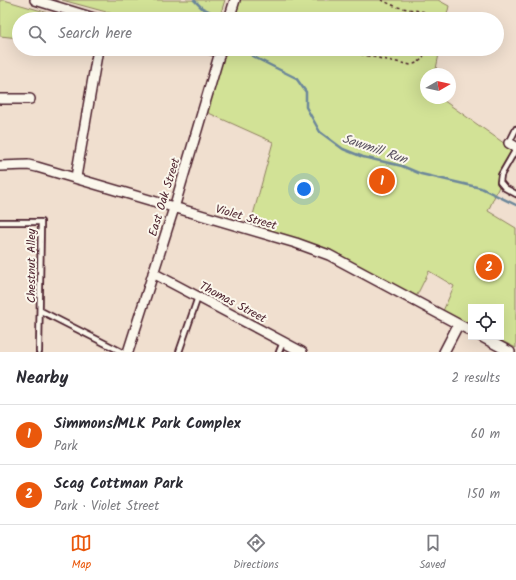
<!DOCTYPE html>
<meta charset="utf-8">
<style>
body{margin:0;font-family:Kalam,sans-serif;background:#f7f7f7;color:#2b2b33}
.controls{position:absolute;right:12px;bottom:12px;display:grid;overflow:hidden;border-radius:0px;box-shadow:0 4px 16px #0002}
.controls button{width:36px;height:36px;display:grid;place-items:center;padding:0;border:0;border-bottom:1px solid #e1e1e2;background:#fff;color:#2b2b33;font:20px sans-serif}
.compass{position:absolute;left:420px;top:68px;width:36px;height:36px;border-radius:50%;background:#fff;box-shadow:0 4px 16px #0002;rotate:81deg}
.you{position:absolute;left:304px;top:189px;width:14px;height:14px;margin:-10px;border:3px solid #fff;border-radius:50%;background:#1a73e8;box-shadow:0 0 0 6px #1a73e833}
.badge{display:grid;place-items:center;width:26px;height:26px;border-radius:50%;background:#ea580c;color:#fff;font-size:13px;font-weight:700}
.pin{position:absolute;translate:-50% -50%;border:2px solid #fff;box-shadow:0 1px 4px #0006}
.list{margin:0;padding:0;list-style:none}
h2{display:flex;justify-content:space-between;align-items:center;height:52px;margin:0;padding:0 16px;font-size:17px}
h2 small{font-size:13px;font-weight:400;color:#7c7c81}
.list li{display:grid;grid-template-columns:26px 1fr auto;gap:12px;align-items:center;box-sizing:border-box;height:60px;padding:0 16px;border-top:1px solid #e1e1e2}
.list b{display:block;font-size:15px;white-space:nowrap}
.list p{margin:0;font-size:13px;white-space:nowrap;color:#7c7c81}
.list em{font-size:13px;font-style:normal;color:#7c7c81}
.icon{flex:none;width:22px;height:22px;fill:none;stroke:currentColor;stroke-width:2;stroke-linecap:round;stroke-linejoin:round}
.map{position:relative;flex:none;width:516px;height:352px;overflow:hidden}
.search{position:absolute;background:#fff;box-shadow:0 4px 16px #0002;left:12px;right:12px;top:12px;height:44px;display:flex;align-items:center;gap:10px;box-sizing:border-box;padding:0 14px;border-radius:22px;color:#7c7c81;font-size:15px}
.sheet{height:172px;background:#fff}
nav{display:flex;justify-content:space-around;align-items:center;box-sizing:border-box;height:56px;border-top:1px solid #e1e1e2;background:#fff;font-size:11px;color:#7c7c81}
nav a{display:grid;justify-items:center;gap:2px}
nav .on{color:#ea580c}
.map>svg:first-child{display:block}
.green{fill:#d2e296;stroke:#8e8060}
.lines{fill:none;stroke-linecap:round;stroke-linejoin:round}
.stream{stroke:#6c879a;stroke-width:2.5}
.lane-casing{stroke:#4a1f2b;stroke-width:8}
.street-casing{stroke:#4a1f2b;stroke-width:12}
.path{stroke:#4a1f2b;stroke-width:1.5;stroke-dasharray:3 3;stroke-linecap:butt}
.lane{stroke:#fbf7ec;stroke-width:4.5}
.street{stroke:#fbf7ec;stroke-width:9}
.labels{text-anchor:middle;stroke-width:4;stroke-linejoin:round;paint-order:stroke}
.street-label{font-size:12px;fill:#4a1f2b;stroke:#fbf7ec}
.water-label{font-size:13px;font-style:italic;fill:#5b5362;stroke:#fbf7ec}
</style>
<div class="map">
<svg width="516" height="352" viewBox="0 0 516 352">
<rect width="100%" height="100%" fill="#f0dfcf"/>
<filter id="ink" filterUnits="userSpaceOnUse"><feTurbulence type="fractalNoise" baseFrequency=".025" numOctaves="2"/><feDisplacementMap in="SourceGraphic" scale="8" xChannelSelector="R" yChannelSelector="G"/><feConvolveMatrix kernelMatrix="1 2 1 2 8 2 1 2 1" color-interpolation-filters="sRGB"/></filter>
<g filter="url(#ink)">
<path class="green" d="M 0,0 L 4,0 L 69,19 L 19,19 L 19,38 L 0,36 Z
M 62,0 L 225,0 L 219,19 L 132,19 Z
M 235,0 L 438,0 L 449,6 L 446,19 L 229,19 Z
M 221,49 L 440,49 L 435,74 L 426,74 L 426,98 L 440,98 L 515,151 L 488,211 L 516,228 L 516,348 L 494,337 L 501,337 L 501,307 L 471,307 L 471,325 L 443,311 L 454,286 L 429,271 L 416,297 L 250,226 L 273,142 L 202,110 Z"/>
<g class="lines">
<path class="stream" d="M 194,0 L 202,8 L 225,19
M 248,49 L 252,56 L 296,78 L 306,92 L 306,107 L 320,132 L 343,149 L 363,157 L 402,166 L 421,174 L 481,188 L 516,205"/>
<g class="lane-casing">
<path id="lane" d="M 509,143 L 516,129
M 516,149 L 501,175 L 500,182 L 505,188 L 516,194
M 0,222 L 41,222 L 39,352
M 41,311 L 122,352
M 179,352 L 198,297
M 279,352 L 283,342"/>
</g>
<g class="street-casing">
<path id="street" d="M 35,0 L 97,19
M 229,19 L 235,0
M 209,49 L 220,52
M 0,99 L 30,99
M 509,143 L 516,147
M 0,166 L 28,165 L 37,167 L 296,243 L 329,255 L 471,331
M 76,177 L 98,49
M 153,273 L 302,352
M 482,337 L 510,352
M 128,352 L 174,208 L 221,49
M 444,352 L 458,325"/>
</g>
<path class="path" d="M 381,0 L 397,7 L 425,12 L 430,19
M 350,49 L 359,54 L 411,65 C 421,62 423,59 426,49"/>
<use href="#lane" class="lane"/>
<use href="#street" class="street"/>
</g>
</g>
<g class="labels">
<g class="street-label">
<text transform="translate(164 197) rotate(-73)" y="4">East Oak Street</text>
<text transform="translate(246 217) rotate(16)" y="4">Violet Street</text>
<text transform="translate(31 266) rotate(-90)" y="4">Chestnut Alley</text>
<text transform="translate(233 302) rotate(28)" y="4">Thomas Street</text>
</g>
<g class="water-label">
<text transform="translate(375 148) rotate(19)" y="5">Sawmill Run</text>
</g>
</g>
</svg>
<div class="controls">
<button><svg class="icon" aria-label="locate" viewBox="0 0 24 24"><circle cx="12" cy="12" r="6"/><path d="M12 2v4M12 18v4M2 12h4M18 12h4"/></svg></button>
</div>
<svg class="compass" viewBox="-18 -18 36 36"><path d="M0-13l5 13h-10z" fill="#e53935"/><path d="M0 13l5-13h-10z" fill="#7c7c81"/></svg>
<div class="you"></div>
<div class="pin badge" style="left:382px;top:181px">1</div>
<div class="pin badge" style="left:489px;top:267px">2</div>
<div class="search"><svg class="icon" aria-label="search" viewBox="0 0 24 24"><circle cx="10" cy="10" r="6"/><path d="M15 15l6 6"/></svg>Search here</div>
</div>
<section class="sheet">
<h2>Nearby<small>2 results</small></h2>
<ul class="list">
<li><span class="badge">1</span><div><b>Simmons/MLK Park Complex</b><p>Park</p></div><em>60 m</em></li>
<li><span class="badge">2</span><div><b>Scag Cottman Park</b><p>Park · Violet Street</p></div><em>150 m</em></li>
</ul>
</section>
<nav>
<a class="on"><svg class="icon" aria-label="map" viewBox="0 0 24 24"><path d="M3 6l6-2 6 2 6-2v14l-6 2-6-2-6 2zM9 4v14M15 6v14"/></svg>Map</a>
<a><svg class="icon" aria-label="directions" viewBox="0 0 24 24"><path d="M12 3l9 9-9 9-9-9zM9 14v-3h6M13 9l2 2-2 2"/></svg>Directions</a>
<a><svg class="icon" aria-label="saved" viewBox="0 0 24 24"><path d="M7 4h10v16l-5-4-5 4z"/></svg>Saved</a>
</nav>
